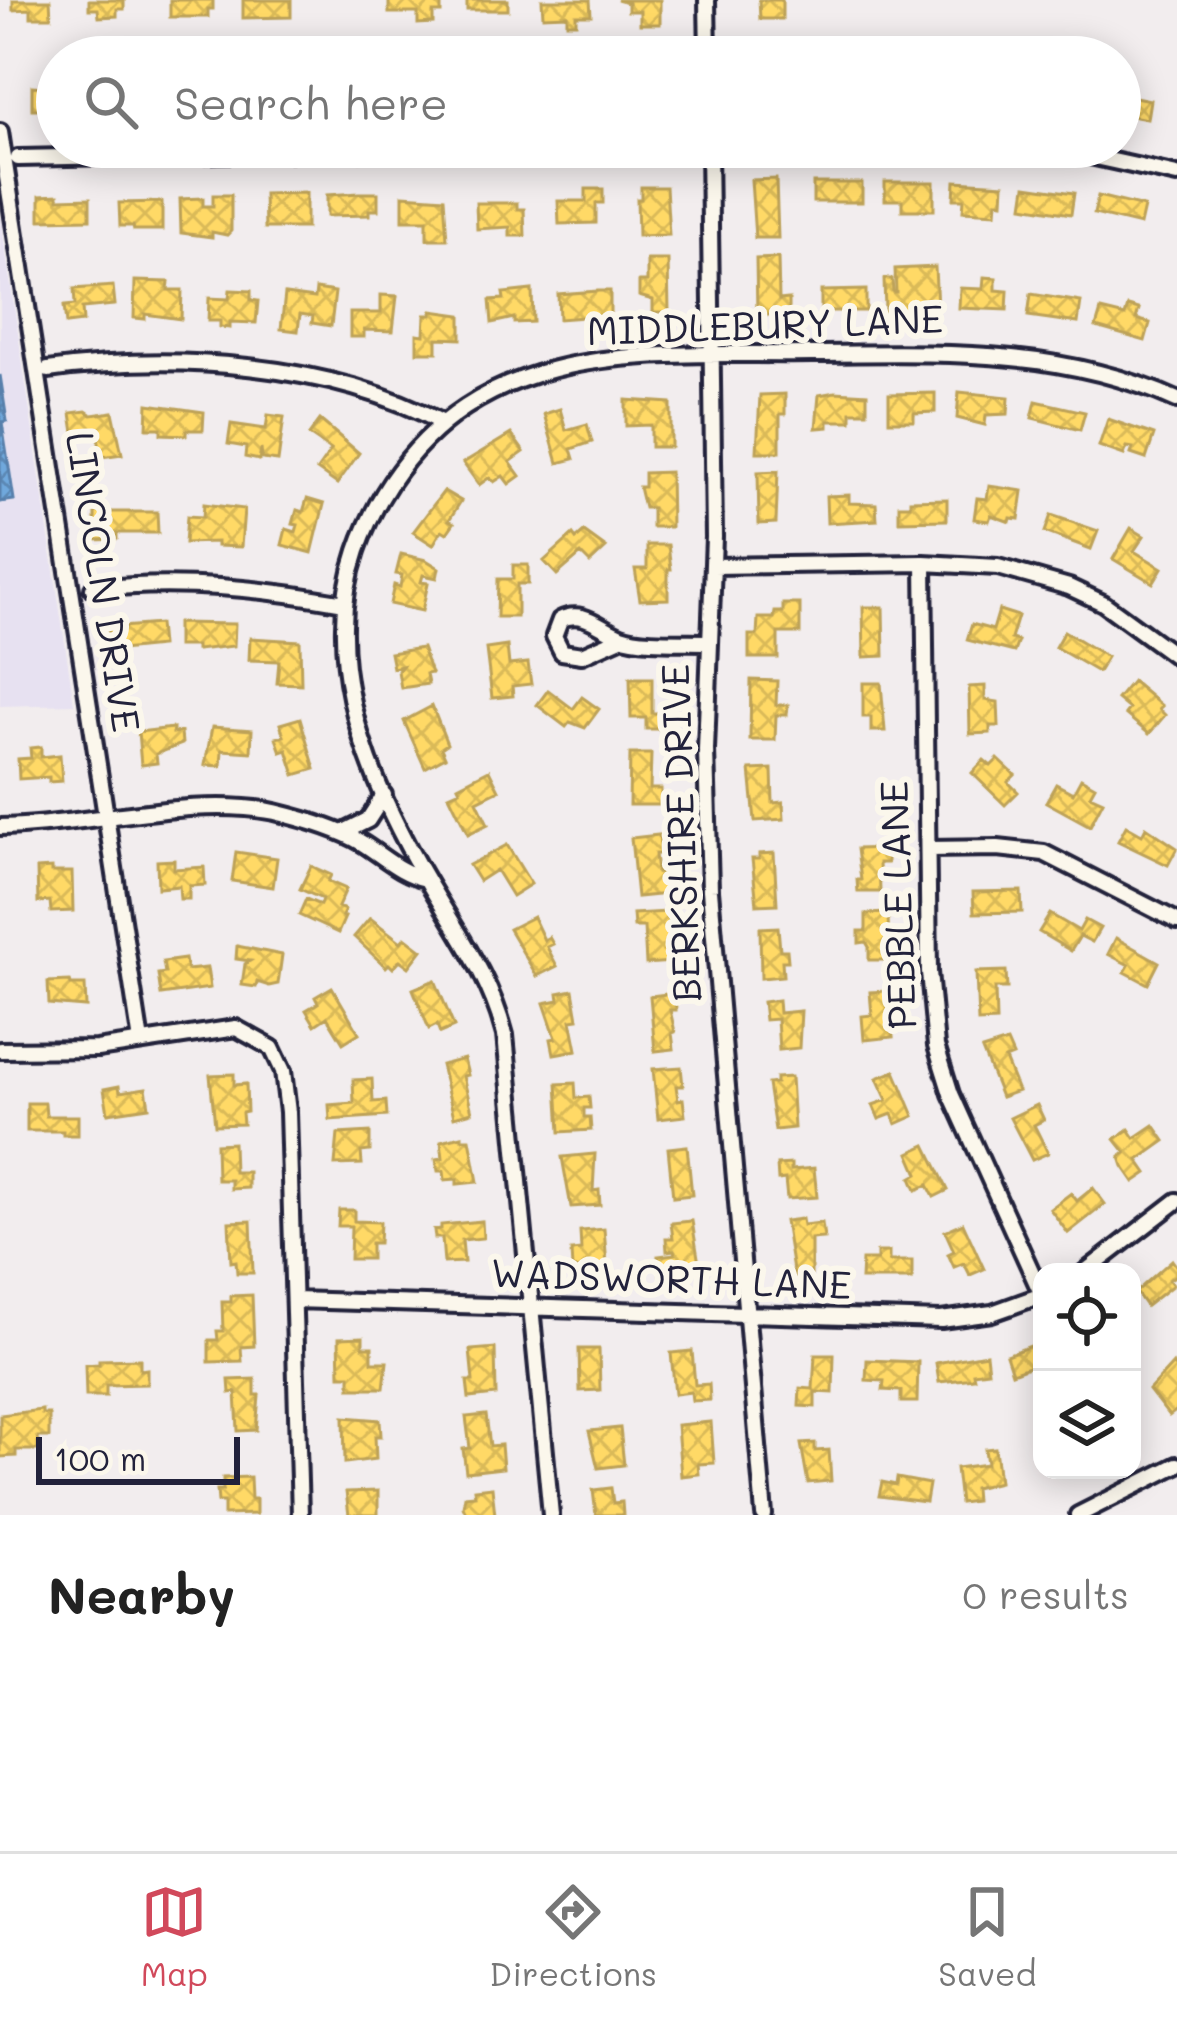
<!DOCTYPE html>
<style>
body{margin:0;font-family:Mali,sans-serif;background:#f2f2f2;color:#222}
.controls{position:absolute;right:36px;bottom:36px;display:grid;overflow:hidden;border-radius:24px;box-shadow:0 6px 30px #0003}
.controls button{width:108px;height:108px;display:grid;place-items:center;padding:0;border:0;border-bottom:3px solid #e0e0e0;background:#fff;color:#222;font:60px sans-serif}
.scale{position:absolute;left:36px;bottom:30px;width:204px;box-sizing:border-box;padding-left:12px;border:6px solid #22223b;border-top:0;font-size:33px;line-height:42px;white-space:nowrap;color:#22223b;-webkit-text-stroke:9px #fbf7ec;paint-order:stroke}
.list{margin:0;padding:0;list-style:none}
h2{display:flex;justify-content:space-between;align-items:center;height:156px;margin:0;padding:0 48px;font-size:51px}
h2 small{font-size:39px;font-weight:400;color:#767676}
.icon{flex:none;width:66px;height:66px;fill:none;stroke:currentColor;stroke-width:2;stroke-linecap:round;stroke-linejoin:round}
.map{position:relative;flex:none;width:1177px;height:1515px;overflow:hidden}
.search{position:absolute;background:#fff;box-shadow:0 6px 30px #0003;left:36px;right:36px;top:36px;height:132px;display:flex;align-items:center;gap:30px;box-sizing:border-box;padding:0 42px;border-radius:66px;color:#767676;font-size:45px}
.sheet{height:336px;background:#fff}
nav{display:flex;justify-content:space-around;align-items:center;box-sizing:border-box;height:168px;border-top:3px solid #e0e0e0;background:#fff;font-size:33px;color:#767676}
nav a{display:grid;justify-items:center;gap:6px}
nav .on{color:#d1495b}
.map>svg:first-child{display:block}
.built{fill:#e7e1f1}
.homes{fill:url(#homes-cross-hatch);stroke:#bda259;stroke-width:3}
.schools{fill:url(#schools-cross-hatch);stroke:#5880ac;stroke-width:3}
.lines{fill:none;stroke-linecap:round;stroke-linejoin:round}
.street-casing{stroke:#22223b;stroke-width:22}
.street{stroke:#fbf7ec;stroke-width:14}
.labels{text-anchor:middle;stroke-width:12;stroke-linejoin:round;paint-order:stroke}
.street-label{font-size:39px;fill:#22223b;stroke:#fbf7ec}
</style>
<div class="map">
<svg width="1177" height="1515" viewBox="0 0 1177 1515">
<defs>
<pattern id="homes-cross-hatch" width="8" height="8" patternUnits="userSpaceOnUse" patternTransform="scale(3)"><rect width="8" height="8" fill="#ffd966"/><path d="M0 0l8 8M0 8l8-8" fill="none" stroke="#daba59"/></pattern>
<pattern id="schools-cross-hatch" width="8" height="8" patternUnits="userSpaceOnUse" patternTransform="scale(3)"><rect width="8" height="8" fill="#6fa8dc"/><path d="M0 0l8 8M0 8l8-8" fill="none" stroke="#5b88b4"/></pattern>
</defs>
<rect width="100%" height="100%" fill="#f2edee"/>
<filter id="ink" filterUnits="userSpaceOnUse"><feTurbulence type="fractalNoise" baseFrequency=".00833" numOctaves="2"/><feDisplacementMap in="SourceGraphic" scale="24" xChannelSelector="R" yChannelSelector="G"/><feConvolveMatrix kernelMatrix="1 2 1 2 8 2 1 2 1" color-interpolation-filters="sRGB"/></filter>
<g filter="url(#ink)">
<path class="built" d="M 0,214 L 74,704 L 0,706 Z"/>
<path class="homes" d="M 13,0 L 50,0 L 51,17 L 31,17 L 31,9 L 13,10 Z
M 89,0 L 124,0 L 124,9 L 117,9 L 117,16 L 99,17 L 98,9 L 89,9 Z
M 170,0 L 213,0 L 213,9 L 208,9 L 208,17 L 170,17 Z
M 243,0 L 291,0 L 291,17 L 243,18 Z
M 389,0 L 441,0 L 441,13 L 433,13 L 433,23 L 418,24 L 418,13 L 389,13 Z
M 467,0 L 508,0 L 508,10 L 467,10 Z
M 542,0 L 590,0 L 591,15 L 576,15 L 576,23 L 567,23 L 567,15 L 543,16 Z
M 617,0 L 660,0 L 660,24 L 640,24 L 640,11 L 628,11 L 628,3 Z
M 759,0 L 782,0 L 782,19 L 760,19 Z
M 32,86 L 57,88 L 57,109 L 32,109 Z
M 1120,94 L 1150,100 L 1147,119 L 1120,114 Z
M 776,179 L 778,238 L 755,238 L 751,180 Z
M 955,181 L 1004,184 L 1003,202 L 997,201 L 996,213 L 963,211 L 964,199 L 954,199 Z
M 885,182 L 934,182 L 934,210 L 902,210 L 902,200 L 885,200 Z
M 813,183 L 862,183 L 862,202 L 813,202 Z
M 1026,186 L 1074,193 L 1071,214 L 1023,206 Z
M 641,187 L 666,187 L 669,235 L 638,236 L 637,199 L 641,199 Z
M 586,189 L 603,189 L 603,203 L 596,203 L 596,223 L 559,224 L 558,201 L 586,201 Z
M 306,193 L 306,228 L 265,228 L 264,194 Z
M 360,193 L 378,193 L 378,210 L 369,210 L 369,215 L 327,216 L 327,195 Z
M 58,195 L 58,199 L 90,198 L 90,219 L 40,220 L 40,196 Z
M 213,195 L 231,195 L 231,231 L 227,235 L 212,232 L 212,237 L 181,233 L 180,199 L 203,198 L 203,206 L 213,206 Z
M 403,195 L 444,198 L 447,239 L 427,239 L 427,220 L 403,220 Z
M 1098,196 L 1144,207 L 1140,225 L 1094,214 Z
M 162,202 L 162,230 L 134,230 L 133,226 L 120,226 L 119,203 Z
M 476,203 L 517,203 L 517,209 L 524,209 L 525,236 L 510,236 L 510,227 L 477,229 Z
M 778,258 L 779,300 L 789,299 L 789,315 L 757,315 L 756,259 Z
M 647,260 L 668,260 L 669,312 L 653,312 L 653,300 L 639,296 L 639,282 L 647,282 Z
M 935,267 L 937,308 L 885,311 L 884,279 L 892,279 L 893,292 L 896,292 L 895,269 Z
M 984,277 L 996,278 L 996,290 L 1008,291 L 1007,310 L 959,308 L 960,288 L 983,289 Z
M 135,281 L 169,282 L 168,290 L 182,290 L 181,319 L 145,314 L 145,319 L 134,318 Z
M 113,286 L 115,305 L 82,308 L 83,322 L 66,324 L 64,306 L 75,305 L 74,289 Z
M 316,289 L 335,292 L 331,326 L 312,323 L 313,316 L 300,314 L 298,331 L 281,329 L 285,294 L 315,298 Z
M 230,290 L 251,291 L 251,300 L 258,301 L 256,323 L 230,322 L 230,328 L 220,327 L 220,321 L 208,321 L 209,298 L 229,299 Z
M 532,290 L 533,322 L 514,323 L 514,318 L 492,323 L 490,300 L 504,299 L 503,293 Z
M 866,290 L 866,311 L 821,311 L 821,291 Z
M 598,291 L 610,291 L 610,315 L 559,319 L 558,294 Z
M 1031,294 L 1081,302 L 1078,323 L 1028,316 Z
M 381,295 L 397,296 L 393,331 L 364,330 L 364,337 L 350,337 L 350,313 L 381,313 Z
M 1128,306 L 1139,309 L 1136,319 L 1150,323 L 1145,341 L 1096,327 L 1101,310 L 1125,316 Z
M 432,311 L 461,315 L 461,339 L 437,338 L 437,352 L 417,352 L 417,334 L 424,335 L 425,315 L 432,315 Z
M 835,392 L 867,394 L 867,412 L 851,412 L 851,421 L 828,421 L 828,427 L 816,428 L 819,395 Z
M 959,392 L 1009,397 L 1008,414 L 986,415 L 985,425 L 957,418 Z
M 935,393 L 935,412 L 914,413 L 914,421 L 889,421 L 889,394 Z
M 785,394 L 785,414 L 780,414 L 780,452 L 757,452 L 760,395 Z
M 626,400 L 671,403 L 671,447 L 651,447 L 651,425 L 626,426 Z
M 1036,401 L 1085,412 L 1080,430 L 1032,418 Z
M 148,404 L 204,412 L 203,430 L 186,430 L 186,435 L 161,434 L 161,428 L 147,428 Z
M 560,409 L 566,430 L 587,424 L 592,442 L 571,449 L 574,459 L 558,463 L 544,414 Z
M 86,411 L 92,415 L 113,412 L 122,454 L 101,457 L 98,435 L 75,439 L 71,413 Z
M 268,415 L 284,417 L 278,461 L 262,459 L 261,449 L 259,460 L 245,457 L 246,447 L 228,444 L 231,424 L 266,429 Z
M 1108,419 L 1154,435 L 1146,459 L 1131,454 L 1133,448 L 1127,447 L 1124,455 L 1099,446 Z
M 320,420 L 359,453 L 337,484 L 317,470 L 331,450 L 309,435 Z
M 511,434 L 524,452 L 510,462 L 520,476 L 509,484 L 503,476 L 494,482 L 490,477 L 479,485 L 463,463 Z
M 778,471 L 776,523 L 759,524 L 758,472 Z
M 670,472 L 671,527 L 652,527 L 652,508 L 644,508 L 639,487 L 644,487 L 644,473 Z
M 989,486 L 1023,491 L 1019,519 L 1011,518 L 1010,522 L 991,515 L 989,521 L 974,519 L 977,498 L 987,499 Z
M 444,491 L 461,501 L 449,520 L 454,523 L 447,533 L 442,530 L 433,545 L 413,532 Z
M 849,495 L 849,503 L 876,504 L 877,520 L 827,523 L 826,496 Z
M 307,499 L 324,504 L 312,553 L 282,545 L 286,529 L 296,532 L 298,525 L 293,524 L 297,510 L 303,512 Z
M 947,499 L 947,520 L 899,521 L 899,505 L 910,505 L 910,500 Z
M 204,504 L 244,509 L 241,547 L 217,546 L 217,542 L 185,543 L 187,516 L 203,517 Z
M 95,512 L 157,512 L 158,533 L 117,533 L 117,539 L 95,540 Z
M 1051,515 L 1098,531 L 1091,549 L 1045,532 Z
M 1131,528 L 1144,536 L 1134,551 L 1162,568 L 1153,583 L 1113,559 Z
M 584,532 L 606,548 L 590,563 L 581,554 L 557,575 L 544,561 L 573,535 L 576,539 Z
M 647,545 L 668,545 L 671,569 L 668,569 L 668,599 L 640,600 L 635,569 L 647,569 Z
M 401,554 L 426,560 L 439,568 L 437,578 L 423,575 L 421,582 L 428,583 L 422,611 L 390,604 L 394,585 L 400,587 L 402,575 L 396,574 Z
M 513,565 L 528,565 L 528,584 L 517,584 L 517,617 L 497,617 L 498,579 L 513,579 Z
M 783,604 L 800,604 L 800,633 L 778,633 L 778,658 L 749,658 L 749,635 L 757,635 L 758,618 L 774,618 L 775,612 L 783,612 Z
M 863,607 L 883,607 L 884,656 L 864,657 Z
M 999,610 L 1018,616 L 1011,639 L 1018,641 L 1014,652 L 967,640 L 972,624 L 993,630 Z
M 177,623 L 235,624 L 234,646 L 196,650 L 196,646 L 177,646 Z
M 159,624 L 161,646 L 110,651 L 108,628 Z
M 1064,631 L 1107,657 L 1098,672 L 1055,647 Z
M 250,638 L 300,641 L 301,684 L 277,683 L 279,661 L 249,660 Z
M 507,646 L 509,665 L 528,663 L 531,684 L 512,686 L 513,696 L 492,698 L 486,649 Z
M 422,648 L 431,673 L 426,674 L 428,684 L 401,688 L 398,671 L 402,666 L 393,668 L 390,653 Z
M 630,678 L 652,678 L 652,713 L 662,713 L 662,729 L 646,729 L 646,718 L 631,718 Z
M 751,680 L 777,681 L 776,705 L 788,705 L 787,715 L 776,715 L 775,740 L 750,740 Z
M 1132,681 L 1162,706 L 1159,709 L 1165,715 L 1149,734 L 1125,714 L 1129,709 L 1117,699 Z
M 863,683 L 881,683 L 885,731 L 871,731 L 871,717 L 863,717 Z
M 985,686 L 985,700 L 998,702 L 999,726 L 990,726 L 990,733 L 970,734 L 969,687 Z
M 548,690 L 573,709 L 582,697 L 599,709 L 585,728 L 570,722 L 566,727 L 537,705 Z
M 432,706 L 447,744 L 441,748 L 445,757 L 425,768 L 404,721 Z
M 300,718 L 315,769 L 295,775 L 287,750 L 281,752 L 276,738 L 284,736 L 280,724 Z
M 212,727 L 252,730 L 251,752 L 222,750 L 221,766 L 205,765 Z
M 173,728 L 173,733 L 181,732 L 182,744 L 156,754 L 157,763 L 141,765 L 138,732 Z
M 41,747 L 41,757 L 60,755 L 62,781 L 49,782 L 49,777 L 19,779 L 18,759 L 31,758 L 30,748 Z
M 630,754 L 651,754 L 650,789 L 661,789 L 661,805 L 629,805 Z
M 998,759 L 1015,775 L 1008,782 L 1018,792 L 1005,805 L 972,773 L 984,760 L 991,766 Z
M 772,769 L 773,803 L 783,802 L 784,819 L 755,821 L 750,770 Z
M 489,770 L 499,790 L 477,801 L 488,824 L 468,834 L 449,795 L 460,790 L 458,786 Z
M 1081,778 L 1095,786 L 1090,795 L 1103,801 L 1090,826 L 1046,802 L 1056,784 L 1073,793 Z
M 1126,826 L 1142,835 L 1146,827 L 1177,848 L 1168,865 L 1118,841 Z
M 659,835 L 661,854 L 655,854 L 657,873 L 667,872 L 669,894 L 637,897 L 631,838 Z
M 507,845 L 531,884 L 512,896 L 496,870 L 479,881 L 469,865 Z
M 887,848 L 887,863 L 879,863 L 880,892 L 858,892 L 857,880 L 861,880 L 857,849 Z
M 236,852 L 277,858 L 273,887 L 232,881 Z
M 774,853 L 777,904 L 757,905 L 752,859 L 759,859 L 759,854 Z
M 174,860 L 174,869 L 204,867 L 205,885 L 189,886 L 189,899 L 180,899 L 179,886 L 158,888 L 157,861 Z
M 311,866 L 331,875 L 328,881 L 346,889 L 338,907 L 345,910 L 342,916 L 345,917 L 338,933 L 299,915 L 306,899 L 320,905 L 322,899 L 300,889 Z
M 51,868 L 51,872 L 72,872 L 73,911 L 51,912 L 50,901 L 38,902 L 37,869 Z
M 1021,891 L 1022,912 L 974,913 L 973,892 Z
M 667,912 L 671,962 L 646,964 L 644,927 L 634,927 L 633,914 Z
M 888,913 L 889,947 L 884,947 L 884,960 L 869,960 L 869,947 L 866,942 L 859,943 L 859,931 L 866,931 L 866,914 Z
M 1050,914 L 1079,931 L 1085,920 L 1100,928 L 1092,942 L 1080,936 L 1071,951 L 1039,932 Z
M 533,917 L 544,940 L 549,937 L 553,944 L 547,947 L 557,966 L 537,976 L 509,929 Z
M 370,918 L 401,942 L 405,937 L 422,950 L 409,967 L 400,960 L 393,968 L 389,964 L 386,967 L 354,937 Z
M 778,927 L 780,950 L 787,950 L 788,961 L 782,961 L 783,976 L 761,978 L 760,928 Z
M 1116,938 L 1159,962 L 1148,984 L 1125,972 L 1129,965 L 1108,954 Z
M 237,946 L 282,955 L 278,984 L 269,986 L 257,982 L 256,987 L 242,985 L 245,964 L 250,961 L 236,959 Z
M 185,959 L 187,970 L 207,968 L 210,988 L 161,995 L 158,974 L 165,973 L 163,962 Z
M 1006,971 L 1007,988 L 995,988 L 996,1021 L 978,1022 L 976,972 Z
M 435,980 L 454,1027 L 440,1033 L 437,1025 L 429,1029 L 413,989 Z
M 70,981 L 71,985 L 85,985 L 86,1007 L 49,1004 L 48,982 Z
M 332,987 L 359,1033 L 343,1043 L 327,1017 L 315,1025 L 306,1010 L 318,1003 L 315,997 Z
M 573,990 L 578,1019 L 571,1020 L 577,1050 L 554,1054 L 551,1039 L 556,1038 L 544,1003 L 559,1000 L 558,993 Z
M 886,991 L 893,1037 L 864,1040 L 862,1016 L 872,1015 L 870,992 Z
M 675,993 L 676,1010 L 670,1010 L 675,1032 L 672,1033 L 674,1049 L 655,1051 L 650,996 Z
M 778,1000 L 779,1013 L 801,1011 L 799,1048 L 779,1050 L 777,1019 L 765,1020 L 763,1002 Z
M 1007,1042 L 1013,1056 L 1005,1059 L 1018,1091 L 1001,1097 L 982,1050 Z
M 464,1059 L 468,1075 L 463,1076 L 472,1112 L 454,1117 L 441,1065 Z
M 681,1067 L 683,1086 L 676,1086 L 678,1100 L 683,1099 L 685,1116 L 658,1119 L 653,1069 Z
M 895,1071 L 914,1116 L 896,1124 L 892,1114 L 879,1119 L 873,1105 L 887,1100 L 877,1078 Z
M 234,1074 L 234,1085 L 246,1084 L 247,1112 L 242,1113 L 243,1124 L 215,1125 L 210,1075 Z
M 791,1077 L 794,1128 L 775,1130 L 768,1084 L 776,1083 L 776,1078 Z
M 372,1079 L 373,1102 L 386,1101 L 387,1116 L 330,1120 L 329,1105 L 354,1103 L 353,1080 Z
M 575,1083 L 576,1098 L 589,1097 L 590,1108 L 584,1108 L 584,1117 L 590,1117 L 591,1130 L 560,1132 L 557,1084 Z
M 119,1086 L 120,1092 L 146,1088 L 149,1107 L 108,1113 L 104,1089 Z
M 27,1103 L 45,1103 L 46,1116 L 78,1116 L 78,1135 L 63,1135 L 63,1131 L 27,1131 Z
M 1037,1105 L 1044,1120 L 1034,1125 L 1048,1153 L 1032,1160 L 1010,1118 Z
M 1154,1125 L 1165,1141 L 1138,1160 L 1147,1173 L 1134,1182 L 1123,1166 L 1120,1157 L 1126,1153 L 1115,1139 L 1129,1129 L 1135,1138 Z
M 370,1132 L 370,1151 L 361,1152 L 362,1164 L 335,1165 L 338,1134 Z
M 462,1136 L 462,1139 L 470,1139 L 478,1182 L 457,1184 L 457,1179 L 445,1180 L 444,1171 L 438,1171 L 436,1159 L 443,1158 L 441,1141 Z
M 233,1143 L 234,1172 L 248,1172 L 248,1188 L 231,1189 L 231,1180 L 217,1180 L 216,1144 Z
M 926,1145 L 948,1190 L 934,1197 L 928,1185 L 916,1190 L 911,1178 L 918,1174 L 909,1153 Z
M 687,1146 L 692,1195 L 673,1197 L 668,1148 Z
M 595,1154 L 593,1191 L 599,1190 L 600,1205 L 571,1207 L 562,1157 Z
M 791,1164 L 791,1170 L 814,1168 L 817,1197 L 787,1199 L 785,1179 L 778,1180 L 777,1165 Z
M 1093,1188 L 1105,1204 L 1068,1233 L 1050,1209 L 1071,1193 L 1077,1201 Z
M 339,1210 L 354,1210 L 354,1221 L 380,1222 L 379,1243 L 371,1243 L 371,1259 L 350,1259 L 351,1226 L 338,1226 Z
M 802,1219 L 803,1225 L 822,1223 L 824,1238 L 811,1239 L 811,1275 L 794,1277 L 785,1221 Z
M 251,1221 L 253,1273 L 237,1273 L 236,1261 L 231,1262 L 229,1222 Z
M 482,1221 L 483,1238 L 462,1240 L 464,1262 L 444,1263 L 442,1238 L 435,1238 L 434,1230 L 441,1229 L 441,1225 Z
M 692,1221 L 700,1270 L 684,1272 L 684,1264 L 678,1265 L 679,1272 L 660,1274 L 658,1256 L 675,1254 L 674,1250 L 667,1251 L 666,1238 L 673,1238 L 671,1223 Z
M 963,1223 L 984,1269 L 970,1275 L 964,1263 L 954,1267 L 948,1254 L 954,1251 L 945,1231 Z
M 604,1229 L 607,1266 L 572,1269 L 571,1251 L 581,1250 L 580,1231 Z
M 877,1252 L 889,1252 L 889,1261 L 912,1261 L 912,1279 L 861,1279 L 862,1260 L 877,1260 Z
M 1172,1260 L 1177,1267 L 1177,1274 L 1169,1280 L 1173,1285 L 1146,1306 L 1136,1292 Z
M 252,1295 L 254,1346 L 241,1347 L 242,1361 L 209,1362 L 209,1340 L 218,1340 L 217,1331 L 223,1331 L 222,1302 L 231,1302 L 231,1296 Z
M 363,1337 L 363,1347 L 372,1347 L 372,1362 L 387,1362 L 384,1388 L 350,1388 L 350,1375 L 340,1375 L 339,1338 Z
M 1042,1342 L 1042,1362 L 1012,1373 L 1006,1355 Z
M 495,1348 L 496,1395 L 469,1398 L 467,1381 L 473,1381 L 470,1350 Z
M 579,1349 L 599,1349 L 600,1390 L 580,1391 Z
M 692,1351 L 695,1385 L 709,1384 L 710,1400 L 692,1401 L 691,1392 L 675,1394 L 671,1353 Z
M 986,1354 L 988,1371 L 973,1373 L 974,1378 L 939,1382 L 936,1363 Z
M 815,1355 L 834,1355 L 833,1393 L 815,1392 L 815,1407 L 799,1406 L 800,1388 L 813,1389 Z
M 140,1359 L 140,1370 L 147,1369 L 147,1384 L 106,1385 L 106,1396 L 86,1396 L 85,1365 L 99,1364 L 99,1360 Z
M 867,1360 L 918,1362 L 917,1402 L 901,1402 L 901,1391 L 883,1390 L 884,1381 L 866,1380 Z
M 1173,1364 L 1177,1370 L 1177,1410 L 1169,1416 L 1149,1390 Z
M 255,1379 L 255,1395 L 259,1395 L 256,1430 L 238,1431 L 236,1392 L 230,1393 L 229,1380 Z
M 42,1410 L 42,1414 L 49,1414 L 49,1437 L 38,1437 L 38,1450 L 16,1450 L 16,1456 L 0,1457 L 0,1415 Z
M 486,1415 L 490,1446 L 501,1445 L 503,1468 L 466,1472 L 463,1449 L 470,1448 L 466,1417 Z
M 344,1417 L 380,1420 L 381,1436 L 375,1436 L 376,1459 L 345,1463 Z
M 711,1422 L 714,1463 L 698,1464 L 699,1474 L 681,1476 L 677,1425 Z
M 620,1428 L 624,1465 L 598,1468 L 589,1431 Z
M 815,1443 L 815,1451 L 829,1450 L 831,1481 L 808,1483 L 801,1444 Z
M 995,1448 L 999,1482 L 974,1488 L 975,1501 L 960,1503 L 956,1468 L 987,1464 L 985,1449 Z
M 250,1477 L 251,1499 L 256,1499 L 256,1514 L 224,1515 L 224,1502 L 218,1502 L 217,1490 L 223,1490 L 223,1478 Z
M 897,1478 L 929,1484 L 926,1502 L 879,1496 L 882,1482 L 896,1485 Z
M 492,1487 L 495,1515 L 467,1515 L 463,1506 L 465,1496 L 475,1495 L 474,1489 Z
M 611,1488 L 613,1503 L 622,1502 L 623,1515 L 596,1515 L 593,1490 Z
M 378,1491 L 378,1515 L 349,1515 L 346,1492 Z"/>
<path class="schools" d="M 0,375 L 7,421 L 2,422 L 14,500 L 0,502 Z"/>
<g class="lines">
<g class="street-casing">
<path id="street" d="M 707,0 L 708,57
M 0,132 L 141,1042
M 709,147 L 714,537 L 706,750 L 710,890 L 764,1515
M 1049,147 L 1177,175
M 18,158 L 563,147
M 48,370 C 173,353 330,362 443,423
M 924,563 L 929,972 L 936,1046 L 951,1094 L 1042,1295
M 713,566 L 924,563 L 998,567 L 1069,587 L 1103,603 L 1177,657
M 93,589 C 179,580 260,588 345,603
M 623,637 L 582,655 L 562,652 L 554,636 L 560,620 C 583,608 600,628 621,636 C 642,644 685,641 708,642
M 0,827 C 87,826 193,795 275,812 C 304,819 337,828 362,843 C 383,856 401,874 426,879
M 342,833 L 368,820 L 384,795
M 929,849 L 998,848 L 1044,853 L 1177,921
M 0,1050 L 97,1049 L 236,1028 L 272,1048 L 283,1071 L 288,1112 L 300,1515
M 1085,1272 L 1177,1201
M 294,1300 L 941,1320 L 992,1313 L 1042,1295
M 551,1515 L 505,1035 C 490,976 458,934 428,882 C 384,808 342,715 344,626 C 344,575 363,524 391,482 C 490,335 656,356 812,354 C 937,353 1060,347 1177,400
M 1078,1515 L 1177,1465"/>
</g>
<use href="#street" class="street"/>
</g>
</g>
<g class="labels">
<g class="street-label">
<text transform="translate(765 325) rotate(-2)" y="14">MIDDLEBURY LANE</text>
<text transform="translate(103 582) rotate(81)" y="14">LINCOLN DRIVE</text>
<text transform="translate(681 833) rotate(-92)" y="14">BERKSHIRE DRIVE</text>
<text transform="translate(898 905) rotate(-92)" y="14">PEBBLE LANE</text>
<text transform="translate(671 1279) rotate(2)" y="14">WADSWORTH LANE</text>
</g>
</g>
</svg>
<div class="controls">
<button><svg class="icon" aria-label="locate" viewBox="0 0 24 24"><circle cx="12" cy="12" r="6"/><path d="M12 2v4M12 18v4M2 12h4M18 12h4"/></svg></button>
<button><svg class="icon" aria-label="layers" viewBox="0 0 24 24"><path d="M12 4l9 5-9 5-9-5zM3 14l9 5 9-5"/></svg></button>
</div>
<div class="scale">100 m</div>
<div class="search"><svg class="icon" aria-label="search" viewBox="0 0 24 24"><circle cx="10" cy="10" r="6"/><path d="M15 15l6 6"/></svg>Search here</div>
</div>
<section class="sheet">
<h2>Nearby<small>0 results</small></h2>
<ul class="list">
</ul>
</section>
<nav>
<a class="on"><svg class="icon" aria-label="map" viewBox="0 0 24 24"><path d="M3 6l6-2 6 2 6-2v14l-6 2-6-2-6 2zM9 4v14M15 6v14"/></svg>Map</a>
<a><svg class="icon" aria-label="directions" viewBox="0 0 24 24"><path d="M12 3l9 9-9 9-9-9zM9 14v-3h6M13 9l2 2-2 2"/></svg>Directions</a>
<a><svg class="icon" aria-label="saved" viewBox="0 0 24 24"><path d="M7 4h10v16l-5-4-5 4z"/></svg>Saved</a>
</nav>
